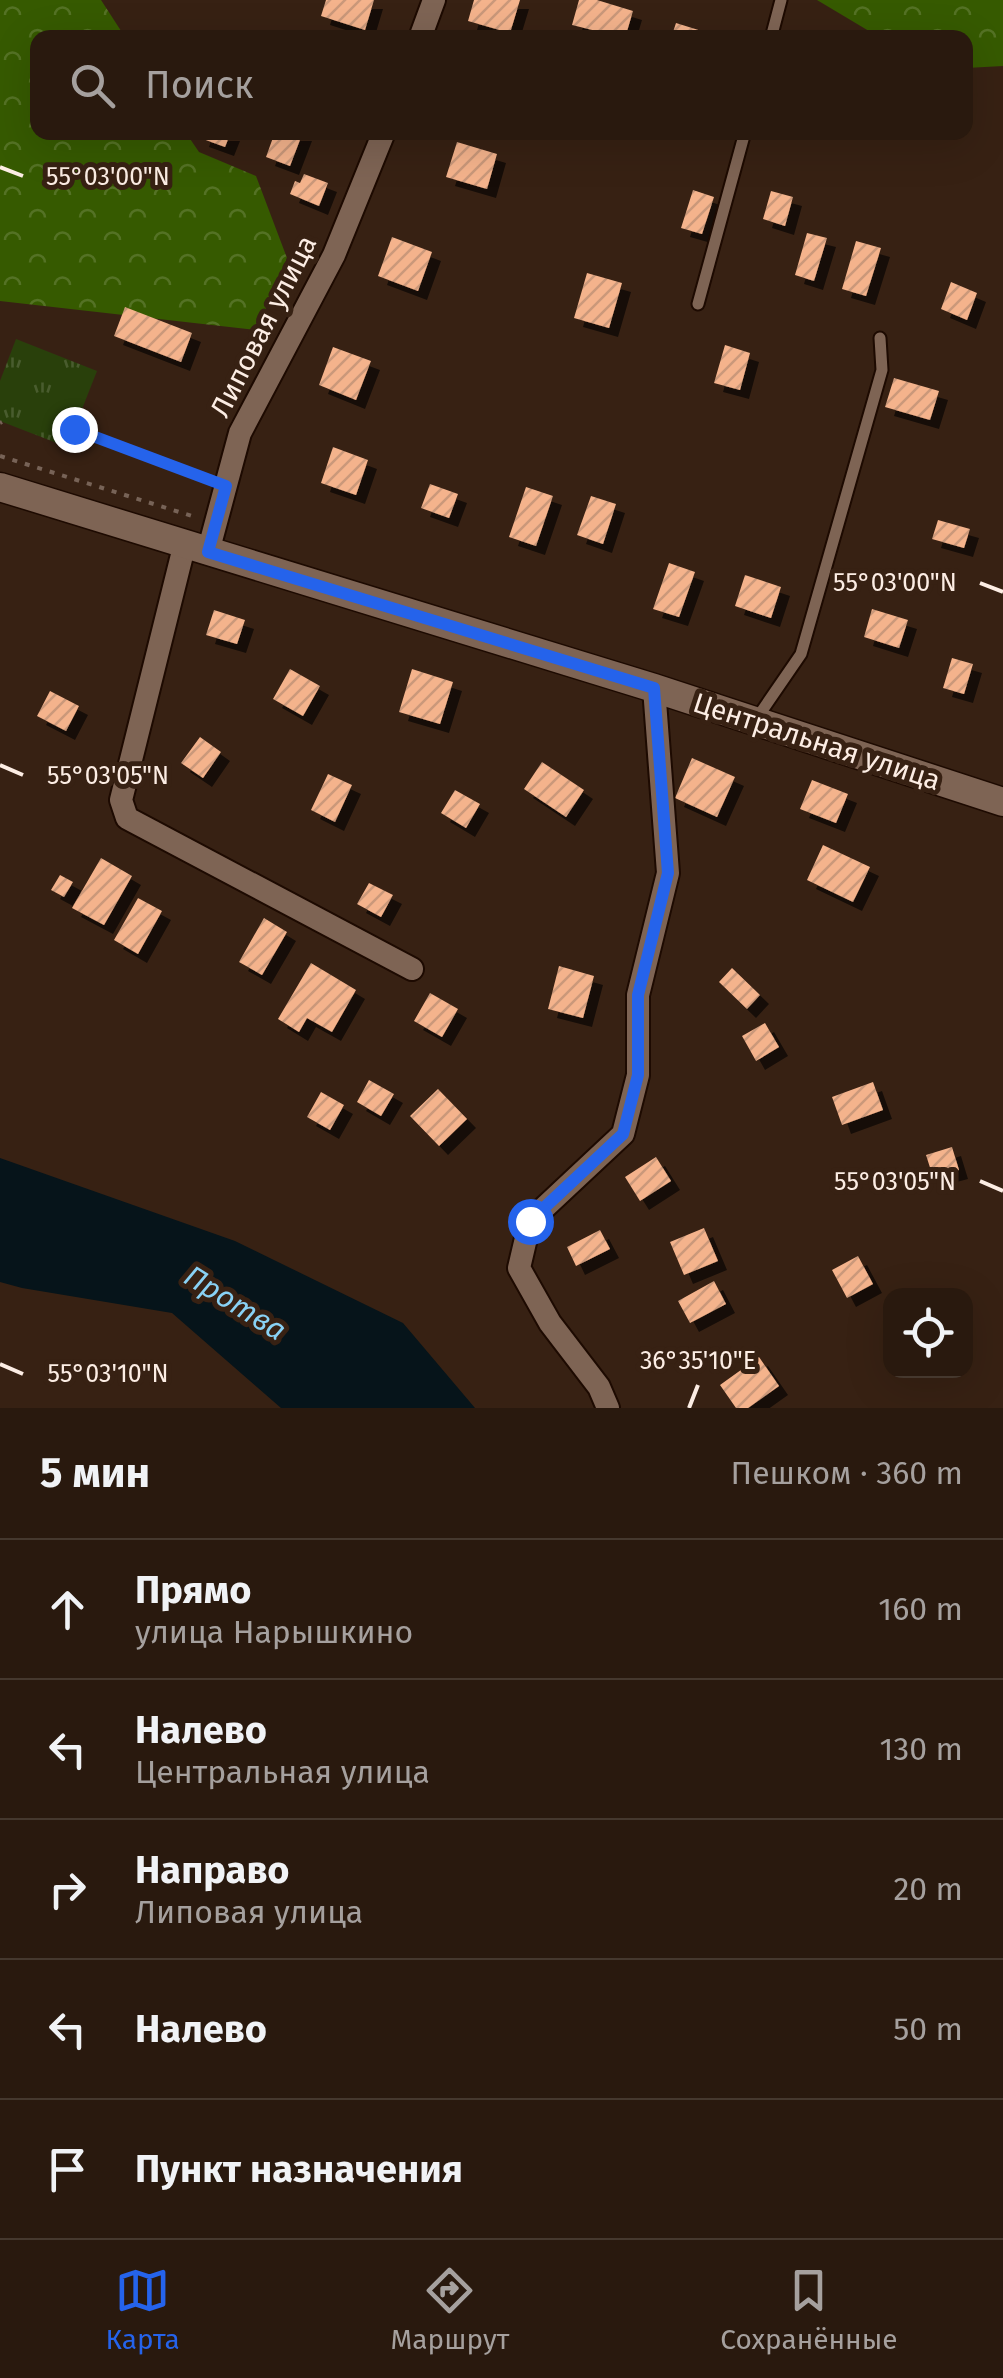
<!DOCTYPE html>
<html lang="ru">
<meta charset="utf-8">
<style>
body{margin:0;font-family:"Fira Sans",sans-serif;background:#312217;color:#f1f3f6}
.controls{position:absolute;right:30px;bottom:30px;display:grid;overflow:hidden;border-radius:20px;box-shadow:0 10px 40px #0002}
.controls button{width:90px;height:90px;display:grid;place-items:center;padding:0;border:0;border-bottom:2px solid #45382e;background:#29190e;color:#f1f3f6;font:50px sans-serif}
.stop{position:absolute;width:30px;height:30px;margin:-22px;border:8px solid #2563eb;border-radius:50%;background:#fff}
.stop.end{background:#2563eb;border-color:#fff;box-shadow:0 2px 10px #0008}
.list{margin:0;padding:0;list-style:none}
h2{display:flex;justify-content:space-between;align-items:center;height:130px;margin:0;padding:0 40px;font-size:42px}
h2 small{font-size:32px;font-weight:400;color:#a5a09e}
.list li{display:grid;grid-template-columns:65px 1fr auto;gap:30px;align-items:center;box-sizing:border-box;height:140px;padding:0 40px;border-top:2px solid #45382e}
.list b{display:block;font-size:38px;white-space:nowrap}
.list p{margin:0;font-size:32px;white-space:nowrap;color:#a5a09e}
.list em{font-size:32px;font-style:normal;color:#a5a09e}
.icon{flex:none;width:55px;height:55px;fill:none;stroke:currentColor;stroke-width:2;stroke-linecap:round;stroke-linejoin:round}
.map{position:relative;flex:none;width:1003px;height:1408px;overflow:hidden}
.search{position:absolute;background:#29190e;box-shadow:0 10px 40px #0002;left:30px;right:30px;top:30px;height:110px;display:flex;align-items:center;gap:25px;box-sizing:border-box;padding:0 35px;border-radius:20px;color:#a5a09e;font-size:38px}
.sheet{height:830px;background:#29190e}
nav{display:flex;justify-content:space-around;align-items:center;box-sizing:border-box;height:140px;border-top:2px solid #45382e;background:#29190e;font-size:28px;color:#a5a09e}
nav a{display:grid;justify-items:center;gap:5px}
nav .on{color:#2563eb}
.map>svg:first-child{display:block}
.forest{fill:url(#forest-crowns)}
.park{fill:url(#park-tufts)}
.water{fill:#06141a}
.building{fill:url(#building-hatch);filter:url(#shadow)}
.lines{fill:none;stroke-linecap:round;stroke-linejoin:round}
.service-casing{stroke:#1d0a01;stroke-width:15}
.minor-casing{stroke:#1d0a01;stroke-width:26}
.tertiary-casing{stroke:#1d0a01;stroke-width:31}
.path{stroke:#776357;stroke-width:4;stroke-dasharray:5 8;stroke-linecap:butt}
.service{stroke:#7e6454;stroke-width:11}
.minor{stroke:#7e6454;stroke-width:22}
.tertiary{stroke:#7e6454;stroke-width:28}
.route{stroke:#2563eb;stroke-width:12}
.ticks{fill:none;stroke:#fcede4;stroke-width:4}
.labels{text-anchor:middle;stroke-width:10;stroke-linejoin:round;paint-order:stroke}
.street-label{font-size:28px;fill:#fcede4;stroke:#372113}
.water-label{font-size:30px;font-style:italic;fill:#89d2f5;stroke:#372113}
.ticks-label{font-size:25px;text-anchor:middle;fill:#fcede4;stroke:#372113;stroke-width:10;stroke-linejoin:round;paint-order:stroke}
</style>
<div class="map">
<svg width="1003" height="1408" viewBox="0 0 1003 1408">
<defs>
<pattern id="forest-crowns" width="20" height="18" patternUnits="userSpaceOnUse" patternTransform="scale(2.5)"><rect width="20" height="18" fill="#365a00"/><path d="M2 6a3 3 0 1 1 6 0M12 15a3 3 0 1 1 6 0" fill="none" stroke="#547225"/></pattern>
<pattern id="park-tufts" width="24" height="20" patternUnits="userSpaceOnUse" patternTransform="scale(2.5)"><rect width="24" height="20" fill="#29400b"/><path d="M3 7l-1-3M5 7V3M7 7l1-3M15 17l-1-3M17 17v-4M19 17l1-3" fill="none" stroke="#495c2e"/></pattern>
<pattern id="building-hatch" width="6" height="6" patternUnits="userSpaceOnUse" patternTransform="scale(2.5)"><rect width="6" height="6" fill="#f4b38c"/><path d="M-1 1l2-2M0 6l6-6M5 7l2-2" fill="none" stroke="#ca987a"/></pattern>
<filter id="shadow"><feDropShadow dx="9" dy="9" stdDeviation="0" flood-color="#0009"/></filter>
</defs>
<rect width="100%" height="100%" fill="#372113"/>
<path class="forest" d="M 0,0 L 101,0 L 125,37 L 38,38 L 38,132 L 186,133 L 199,152 L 256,176 L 287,258 L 257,330 L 0,301 Z
M 817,0 L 1003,0 L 1003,66 L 966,68 L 966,38 L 879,37 Z"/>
<path class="park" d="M 16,339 L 97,371 L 67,447 L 0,421 L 0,381 Z"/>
<path class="water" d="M 0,1158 L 235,1241 L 403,1323 L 475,1408 L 281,1408 L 172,1313 L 22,1288 L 0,1282 Z"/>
<path class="building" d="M 326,0 L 374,0 L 365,30 L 321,16 Z
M 474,0 L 520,0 L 510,33 L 468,21 Z
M 579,0 L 597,0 L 633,11 L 625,38 L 572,25 Z
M 676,23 L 721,37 L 720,38 L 671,38 Z
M 202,132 L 231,132 L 225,147 L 200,138 Z
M 275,132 L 303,132 L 290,166 L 266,157 Z
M 457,142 L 497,154 L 487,189 L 446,177 Z
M 304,174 L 328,183 L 319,206 L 290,194 L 295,181 L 300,183 Z
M 693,190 L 714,197 L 702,234 L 681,228 Z
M 771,191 L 793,197 L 785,226 L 763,219 Z
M 807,233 L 827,238 L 814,281 L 795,275 Z
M 392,237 L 432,252 L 418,291 L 378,276 Z
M 856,241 L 881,248 L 866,296 L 842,289 Z
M 587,273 L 622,283 L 609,328 L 574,318 Z
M 951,282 L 977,293 L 967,320 L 941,309 Z
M 125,307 L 192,333 L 181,362 L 114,336 Z
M 725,345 L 750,353 L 740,390 L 714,383 Z
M 333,347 L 371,361 L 356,400 L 319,385 Z
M 894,378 L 939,391 L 930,420 L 885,407 Z
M 333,447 L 368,460 L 356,495 L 321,483 Z
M 430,484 L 458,494 L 449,518 L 421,508 Z
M 526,487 L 553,496 L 536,546 L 509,537 Z
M 591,496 L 616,504 L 603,544 L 577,535 Z
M 938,520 L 970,529 L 964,548 L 932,539 Z
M 669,563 L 695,572 L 679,617 L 653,609 Z
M 745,575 L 781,587 L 771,618 L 735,606 Z
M 872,609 L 908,620 L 899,648 L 864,637 Z
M 214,610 L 245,620 L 237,644 L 206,635 Z
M 952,658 L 973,664 L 964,694 L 943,688 Z
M 290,669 L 320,686 L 303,716 L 273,699 Z
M 412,669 L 453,682 L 440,724 L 399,712 Z
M 50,691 L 79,706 L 66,731 L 37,716 Z
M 200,737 L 221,752 L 203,778 L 181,763 Z
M 692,758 L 735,777 L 717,817 L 675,798 Z
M 542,762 L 584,790 L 566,817 L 524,789 Z
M 328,774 L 352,785 L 335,822 L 311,810 Z
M 812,780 L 848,794 L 836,823 L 800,809 Z
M 455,790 L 480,804 L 466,828 L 441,813 Z
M 823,845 L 870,867 L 853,902 L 807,880 Z
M 101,858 L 132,876 L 104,925 L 72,908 Z
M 60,875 L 73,882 L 64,897 L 51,890 Z
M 369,883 L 393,895 L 381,917 L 357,904 Z
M 138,898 L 162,911 L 138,954 L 114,940 Z
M 264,918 L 287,932 L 262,975 L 239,962 Z
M 311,963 L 356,990 L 332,1032 L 307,1018 L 299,1032 L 278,1019 Z
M 559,966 L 594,976 L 583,1018 L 548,1009 Z
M 732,968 L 760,995 L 747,1009 L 719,982 Z
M 430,993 L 458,1009 L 442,1037 L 414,1021 Z
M 765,1023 L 779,1047 L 756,1061 L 742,1036 Z
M 369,1080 L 394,1094 L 381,1116 L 357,1102 Z
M 873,1082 L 883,1110 L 842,1125 L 832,1097 Z
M 438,1089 L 467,1119 L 439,1146 L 410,1116 Z
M 321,1092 L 344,1105 L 330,1130 L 307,1117 Z
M 952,1147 L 959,1170 L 933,1177 L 926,1155 Z
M 656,1157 L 671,1181 L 640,1201 L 625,1177 Z
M 704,1228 L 718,1261 L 684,1275 L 670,1242 Z
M 600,1230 L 610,1249 L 576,1266 L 567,1247 Z
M 858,1256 L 873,1284 L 847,1298 L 832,1270 Z
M 714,1281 L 726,1304 L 690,1323 L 678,1301 Z
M 759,1357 L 779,1386 L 748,1408 L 736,1408 L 720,1385 Z"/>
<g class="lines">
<g class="service-casing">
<path id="service" d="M 771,38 L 781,0
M 698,304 L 745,132
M 755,721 L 801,654 L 882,370 L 880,338"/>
</g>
<g class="minor-casing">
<path id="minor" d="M 420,38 L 434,0
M 185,543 L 121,800 L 127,818 L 412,969
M 208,552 L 240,433 L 334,255 L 384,132
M 608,1408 L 599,1387 L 550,1323 L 519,1268 L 530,1221 L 623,1134 L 638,1075 L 638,995 L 668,873 L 654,688"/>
</g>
<g class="tertiary-casing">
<path id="tertiary" d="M 0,487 L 654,688 L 1003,802"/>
</g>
<path class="path" d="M 0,423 L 2,422
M 74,429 L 203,477
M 0,456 L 192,516"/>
<use href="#service" class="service"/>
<use href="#minor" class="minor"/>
<use href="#tertiary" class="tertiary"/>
</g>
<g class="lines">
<path class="route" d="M 74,429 L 226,486 L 208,552 L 654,688 L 668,873 L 638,995 L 638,1075 L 623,1134 L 530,1221"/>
</g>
<path class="ticks" d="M 0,167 L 23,176M 980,583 L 1003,592M 0,765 L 23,775M 980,1181 L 1003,1191M 0,1364 L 23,1374M 689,1408 L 698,1385"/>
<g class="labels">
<g class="street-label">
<text transform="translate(263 326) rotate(-63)" y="10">Липовая улица</text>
<text transform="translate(817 741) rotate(18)" y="10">Центральная улица</text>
</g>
<g class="water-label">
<text transform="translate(235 1303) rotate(32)" y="10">Протва</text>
</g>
</g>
<g class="ticks-label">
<text x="108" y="185">55°03'00"N</text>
<text x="895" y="591">55°03'00"N</text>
<text x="108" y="784">55°03'05"N</text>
<text x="895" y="1190">55°03'05"N</text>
<text x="698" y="1369">36°35'10"E</text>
<text x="108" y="1382">55°03'10"N</text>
</g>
</svg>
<div class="controls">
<button><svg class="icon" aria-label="locate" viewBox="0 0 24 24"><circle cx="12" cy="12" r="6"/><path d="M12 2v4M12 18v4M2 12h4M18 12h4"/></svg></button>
</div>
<div class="stop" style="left:530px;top:1221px"></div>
<div class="stop end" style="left:74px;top:429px"></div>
<div class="search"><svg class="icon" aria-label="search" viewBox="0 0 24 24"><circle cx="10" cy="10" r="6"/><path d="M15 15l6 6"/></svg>Поиск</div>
</div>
<section class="sheet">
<h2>5 мин<small>Пешком · 360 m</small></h2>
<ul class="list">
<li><svg class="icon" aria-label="ahead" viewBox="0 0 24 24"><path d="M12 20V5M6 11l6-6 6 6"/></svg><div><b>Прямо</b><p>улица Нарышкино</p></div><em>160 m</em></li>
<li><svg class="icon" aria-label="left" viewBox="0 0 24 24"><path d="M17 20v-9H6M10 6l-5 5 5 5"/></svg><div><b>Налево</b><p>Центральная улица</p></div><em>130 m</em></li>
<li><svg class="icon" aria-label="right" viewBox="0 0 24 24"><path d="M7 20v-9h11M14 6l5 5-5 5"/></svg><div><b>Направо</b><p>Липовая улица</p></div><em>20 m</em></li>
<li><svg class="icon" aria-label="left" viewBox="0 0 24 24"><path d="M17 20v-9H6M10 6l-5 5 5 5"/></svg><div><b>Налево</b></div><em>50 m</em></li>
<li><svg class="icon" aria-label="arrive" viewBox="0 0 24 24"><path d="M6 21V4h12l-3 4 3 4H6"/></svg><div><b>Пункт назначения</b></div></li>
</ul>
</section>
<nav>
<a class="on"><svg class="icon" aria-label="map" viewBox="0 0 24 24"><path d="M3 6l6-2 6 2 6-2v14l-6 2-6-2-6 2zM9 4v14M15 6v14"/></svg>Карта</a>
<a><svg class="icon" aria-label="directions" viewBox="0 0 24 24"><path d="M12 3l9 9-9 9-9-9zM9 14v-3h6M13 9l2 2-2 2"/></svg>Маршрут</a>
<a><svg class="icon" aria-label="saved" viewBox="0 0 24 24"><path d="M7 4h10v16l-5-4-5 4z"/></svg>Сохранённые</a>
</nav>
